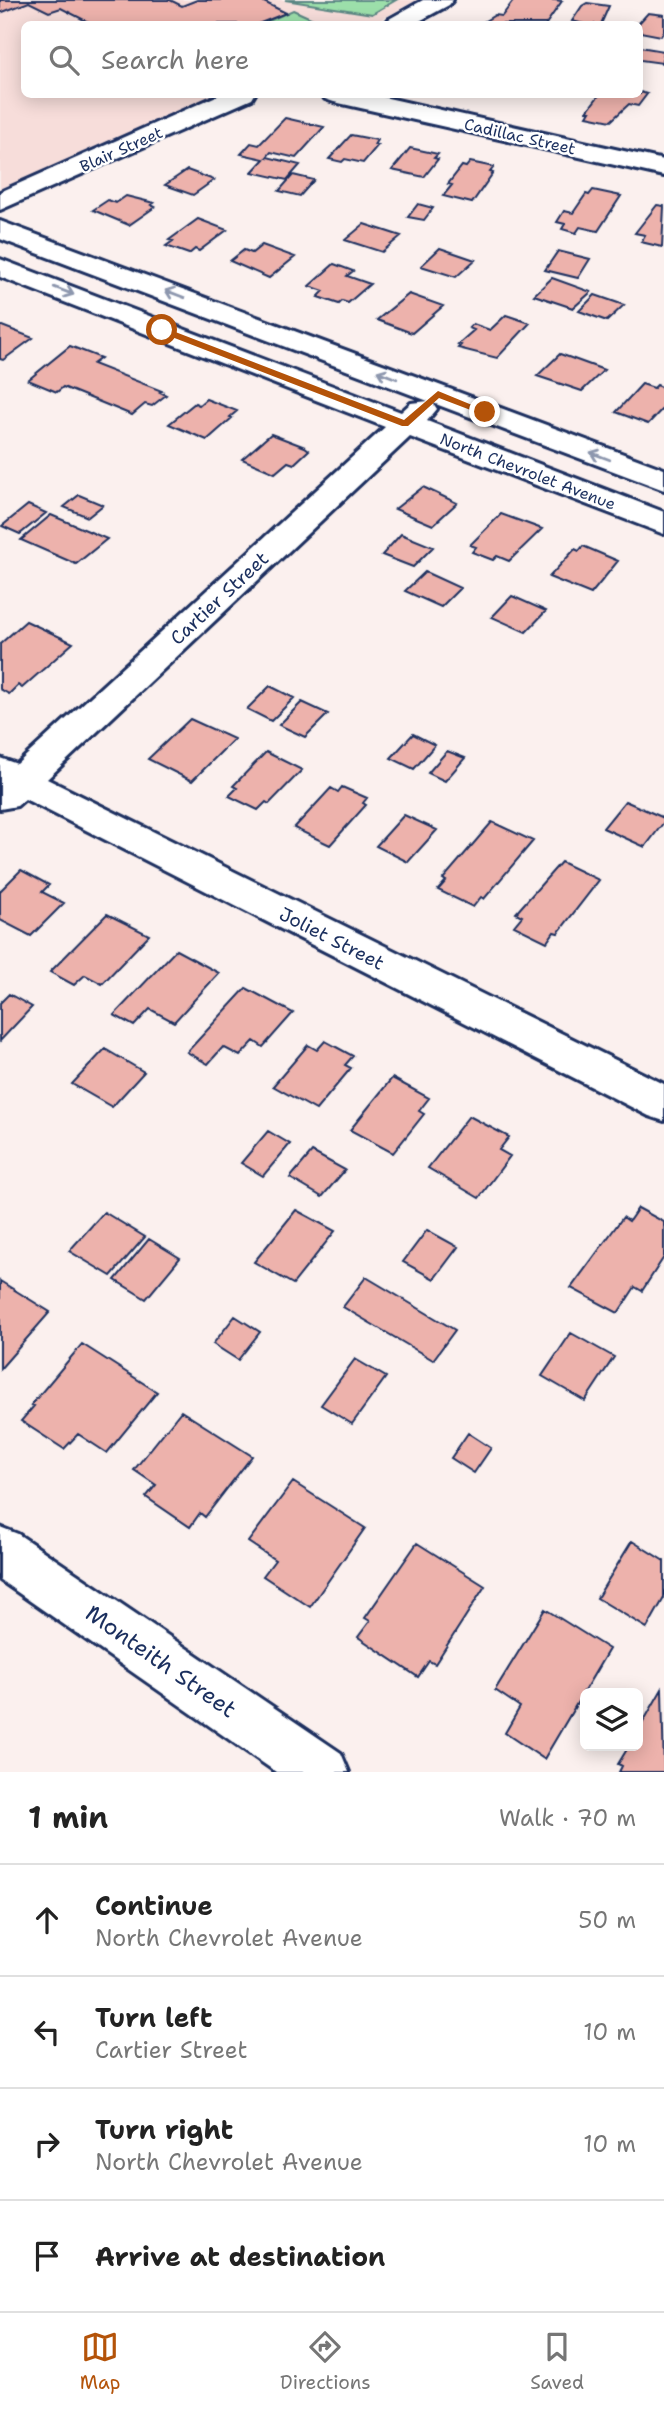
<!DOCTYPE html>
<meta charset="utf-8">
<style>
body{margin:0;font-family:"Shantell Sans",sans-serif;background:#f2f2f2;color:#222}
.controls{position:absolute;right:21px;bottom:21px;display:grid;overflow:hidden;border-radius:10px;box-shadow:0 4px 18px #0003}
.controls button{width:63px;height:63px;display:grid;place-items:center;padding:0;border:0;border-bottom:2px solid #e0e0e0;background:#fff;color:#222;font:35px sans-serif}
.stop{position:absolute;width:21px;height:21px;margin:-16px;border:5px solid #b45309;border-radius:50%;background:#fff}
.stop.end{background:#b45309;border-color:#fff;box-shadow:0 2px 7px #0008}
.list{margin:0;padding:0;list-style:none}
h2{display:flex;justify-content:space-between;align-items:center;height:91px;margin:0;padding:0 28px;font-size:30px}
h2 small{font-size:23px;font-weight:400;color:#767676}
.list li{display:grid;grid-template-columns:46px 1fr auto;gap:21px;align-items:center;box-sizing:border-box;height:112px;padding:0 28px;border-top:2px solid #e0e0e0}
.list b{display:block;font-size:26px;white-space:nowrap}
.list p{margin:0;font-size:23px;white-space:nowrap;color:#767676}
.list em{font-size:23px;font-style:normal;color:#767676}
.icon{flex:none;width:38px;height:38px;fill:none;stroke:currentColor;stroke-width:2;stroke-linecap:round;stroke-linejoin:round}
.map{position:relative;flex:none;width:664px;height:1772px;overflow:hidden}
.search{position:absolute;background:#fff;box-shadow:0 4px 18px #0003;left:21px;right:21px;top:21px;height:77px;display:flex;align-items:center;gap:18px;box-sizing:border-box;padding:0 24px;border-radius:10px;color:#767676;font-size:26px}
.sheet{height:539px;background:#fff}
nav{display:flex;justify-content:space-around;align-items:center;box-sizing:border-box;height:98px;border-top:2px solid #e0e0e0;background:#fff;font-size:19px;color:#767676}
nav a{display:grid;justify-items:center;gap:4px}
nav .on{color:#b45309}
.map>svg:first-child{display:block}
.built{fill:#f7ddda}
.green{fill:#9cdfaa;stroke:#5c8784;stroke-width:2}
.building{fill:#edb2ac;stroke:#1b2f5e;stroke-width:2}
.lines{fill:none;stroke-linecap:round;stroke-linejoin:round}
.minor-casing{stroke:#1b2f5e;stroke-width:6}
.minor{fill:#fff;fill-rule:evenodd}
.oneway{stroke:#8d97ae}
.route{fill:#b45309}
.labels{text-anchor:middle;stroke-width:5;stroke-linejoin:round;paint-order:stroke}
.far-street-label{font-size:16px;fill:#1b2f5e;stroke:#fff}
.street-label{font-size:19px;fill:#1b2f5e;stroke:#fff}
.near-street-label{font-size:23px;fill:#1b2f5e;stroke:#fff}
</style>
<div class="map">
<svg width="664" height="1772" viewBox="0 0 664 1772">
<rect width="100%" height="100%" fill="#fbf0ee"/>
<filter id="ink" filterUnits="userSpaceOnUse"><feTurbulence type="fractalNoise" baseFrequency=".0143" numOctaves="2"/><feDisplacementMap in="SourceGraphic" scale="14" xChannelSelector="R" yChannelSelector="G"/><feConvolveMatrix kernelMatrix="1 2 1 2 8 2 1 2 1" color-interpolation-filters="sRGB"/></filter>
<g filter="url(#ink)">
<path class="built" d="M 0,0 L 417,0 L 372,24 L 24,24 L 24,94 L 215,95 L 0,189 Z"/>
<path class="green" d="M 285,0 L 396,0 L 372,14 Z
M 293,10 L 324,24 L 262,24 Z"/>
<path class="building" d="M 0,0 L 170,0 L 182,6 L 197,0 L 260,0 L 286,13 L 258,24 L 92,24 L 61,8 L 49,12 L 29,2 L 0,13 Z
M 514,0 L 555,0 L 562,1 L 546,24 L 480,24 L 495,15 L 502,16 Z
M 587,3 L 609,6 L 601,24 L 584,24 L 572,21 L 582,6 Z
M 648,13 L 664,15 L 664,31 L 661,36 L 640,32 L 638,24 Z
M 640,47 L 664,51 L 662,63 L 640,60 Z
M 640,92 L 647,94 L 638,106 L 629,104 L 611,121 L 587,116 L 590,111 L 587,111 L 600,94 L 640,94 Z
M 285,118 L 324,127 L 296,158 L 271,152 L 267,157 L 300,165 L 287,180 L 252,172 L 264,159 L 241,154 L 251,143 L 259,145 Z
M 351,135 L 377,140 L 374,145 L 378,145 L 363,163 L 345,159 L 342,162 L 329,159 Z
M 410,148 L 438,154 L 434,158 L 438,159 L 424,177 L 392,170 Z
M 470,162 L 494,167 L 490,172 L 493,173 L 472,203 L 443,196 L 452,185 L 448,184 L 462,166 L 466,167 Z
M 187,170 L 214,180 L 193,195 L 165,185 Z
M 293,175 L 314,180 L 300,196 L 279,191 Z
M 593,190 L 621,196 L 598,231 L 580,227 L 576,233 L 562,229 L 565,224 L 557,222 L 564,211 L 573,213 L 586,194 L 589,195 Z
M 126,196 L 154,203 L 151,205 L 155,207 L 129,225 L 93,210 L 108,200 L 116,203 Z
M 418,204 L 433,208 L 424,220 L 408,217 Z
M 657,205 L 664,206 L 662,247 L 641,242 L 645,235 L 635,233 Z
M 198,219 L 227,230 L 199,251 L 195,249 L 189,254 L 166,246 L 173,241 L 169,240 Z
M 364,224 L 401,236 L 382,252 L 345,240 Z
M 262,245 L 295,257 L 269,278 L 230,261 L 244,250 L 252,253 Z
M 440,248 L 475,260 L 456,277 L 421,266 Z
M 558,251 L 590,259 L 578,278 L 545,270 Z
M 334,264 L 353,271 L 347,276 L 370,284 L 348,303 L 342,301 L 339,304 L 318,297 L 324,291 L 309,286 Z
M 552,278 L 591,292 L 573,308 L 534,295 Z
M 409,294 L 443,306 L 412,333 L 377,320 Z
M 595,295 L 624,305 L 607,321 L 579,311 Z
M 506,315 L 530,323 L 497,358 L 458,348 L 461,345 L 458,344 L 474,330 L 469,328 L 473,324 L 490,330 Z
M 0,326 L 2,326 L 33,338 L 3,360 L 0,359 Z
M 70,346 L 101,358 L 93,364 L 162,391 L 160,392 L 166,395 L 152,406 L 145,404 L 132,415 L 63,387 L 57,392 L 28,380 Z
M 560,354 L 604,370 L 582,391 L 537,376 Z
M 642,384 L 654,388 L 657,385 L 664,388 L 664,407 L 648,424 L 616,412 Z
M 206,399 L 237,411 L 230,417 L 232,418 L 207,440 L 169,424 L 195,403 L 199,405 Z
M 271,434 L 305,447 L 309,450 L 294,464 L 288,462 L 275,473 L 242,459 Z
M 423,487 L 457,503 L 433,525 L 395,509 Z
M 79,495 L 103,505 L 88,517 L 64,507 Z
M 28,505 L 46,513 L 20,534 L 2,526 Z
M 501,514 L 542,529 L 509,561 L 497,556 L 493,560 L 472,552 L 476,547 L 470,545 Z
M 51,515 L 107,539 L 76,564 L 21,540 Z
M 401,534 L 433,547 L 413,567 L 382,555 Z
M 583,546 L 618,561 L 591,594 L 549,577 L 575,549 L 579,551 Z
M 425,572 L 460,588 L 441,607 L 405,591 Z
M 512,596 L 546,611 L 526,632 L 492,617 Z
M 26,621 L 73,643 L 22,688 L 18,685 L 9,694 L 0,689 L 0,644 Z
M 270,686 L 294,698 L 271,721 L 247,709 Z
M 302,702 L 328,714 L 305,737 L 279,725 Z
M 190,719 L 234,739 L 192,781 L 148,759 Z
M 413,734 L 435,745 L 414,769 L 391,758 Z
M 447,751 L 465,758 L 445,781 L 428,773 Z
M 266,752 L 302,770 L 269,804 L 266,802 L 258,810 L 229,796 L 237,788 L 233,786 Z
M 342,787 L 367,798 L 363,803 L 366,805 L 330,845 L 294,828 L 331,788 L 338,792 Z
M 625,801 L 664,818 L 664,822 L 645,847 L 603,828 Z
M 404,815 L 437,830 L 408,862 L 376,846 Z
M 492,822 L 533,841 L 484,899 L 481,897 L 473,907 L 438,890 L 446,881 L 443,879 Z
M 561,862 L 599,880 L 558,933 L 554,932 L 547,942 L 514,926 L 522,916 L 516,913 Z
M 21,870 L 49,885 L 42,892 L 64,903 L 31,936 L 0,920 L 0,891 Z
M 107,914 L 149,935 L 102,984 L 85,975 L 74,985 L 50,972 Z
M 176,950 L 219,973 L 174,1022 L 150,1009 L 134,1026 L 114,1015 Z
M 246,988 L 293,1013 L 263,1047 L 254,1041 L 240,1056 L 223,1047 L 208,1064 L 187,1052 Z
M 9,994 L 32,1007 L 0,1041 L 0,1003 Z
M 325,1041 L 353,1056 L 345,1065 L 351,1068 L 316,1110 L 273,1086 L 308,1045 L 317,1050 Z
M 105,1049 L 144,1072 L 112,1107 L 72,1084 Z
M 392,1078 L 429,1098 L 419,1111 L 424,1114 L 393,1153 L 350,1130 Z
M 469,1116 L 509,1137 L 499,1150 L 510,1156 L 479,1198 L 428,1168 Z
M 268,1131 L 290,1144 L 263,1176 L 241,1163 Z
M 312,1152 L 345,1170 L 322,1197 L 290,1178 Z
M 638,1208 L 664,1222 L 664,1257 L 642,1291 L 635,1287 L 618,1313 L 571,1288 L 623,1217 L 629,1221 Z
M 296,1210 L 335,1231 L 293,1284 L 254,1262 Z
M 104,1212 L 145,1237 L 111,1276 L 69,1251 Z
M 427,1230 L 458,1247 L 434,1279 L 403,1262 Z
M 149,1239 L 180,1258 L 146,1299 L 115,1280 Z
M 366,1277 L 455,1330 L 433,1360 L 343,1307 Z
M 0,1281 L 50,1312 L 0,1369 Z
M 235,1316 L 260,1332 L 238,1360 L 213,1344 Z
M 571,1333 L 614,1357 L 585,1401 L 542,1376 Z
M 82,1344 L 157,1392 L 107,1453 L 78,1434 L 64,1449 L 21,1421 L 34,1406 L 31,1405 Z
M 355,1359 L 386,1377 L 352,1424 L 321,1405 Z
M 181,1411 L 252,1456 L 205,1517 L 200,1513 L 190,1527 L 146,1497 L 156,1485 L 134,1470 Z
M 468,1433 L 491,1448 L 474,1473 L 451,1458 Z
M 293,1482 L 365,1528 L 310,1607 L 263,1576 L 275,1560 L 248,1542 Z
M 632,1541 L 664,1561 L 664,1598 L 647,1628 L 597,1598 Z
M 417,1543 L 485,1586 L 435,1664 L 429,1661 L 418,1677 L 358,1637 L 370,1621 L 365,1618 Z
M 545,1609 L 609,1649 L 544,1759 L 505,1733 L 520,1707 L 495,1690 Z
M 662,1689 L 664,1772 L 619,1772 L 622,1766 L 618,1764 L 629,1746 L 638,1746 L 638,1731 Z"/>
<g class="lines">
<g class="minor-casing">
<path id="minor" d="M 423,0 L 453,0 L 449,5 L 414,24 L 385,24 L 389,19 Z
M 221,94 L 255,94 L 252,99 L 0,210 L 0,192 Z
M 322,94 L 370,94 L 664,160 L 664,176 L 334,102 L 325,99 Z
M 0,221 L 664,469 L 664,490 L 433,403 L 437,409 L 427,421 L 664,512 L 664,534 L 410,437 L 47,779 L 664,1084 L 664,1121 L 649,1116 L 25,799 L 17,806 L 0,809 L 0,758 L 17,764 L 385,427 L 0,277 L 0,259 L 401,412 L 411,403 L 428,401 L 0,239 Z
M 0,1527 L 18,1534 L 341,1753 L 349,1772 L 276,1772 L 0,1580 Z"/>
</g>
<use href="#minor" class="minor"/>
</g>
<defs><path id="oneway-shaft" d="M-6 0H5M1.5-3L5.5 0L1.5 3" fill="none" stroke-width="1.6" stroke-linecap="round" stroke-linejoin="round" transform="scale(1.75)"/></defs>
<g class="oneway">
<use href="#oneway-shaft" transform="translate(64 291) rotate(21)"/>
<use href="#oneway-shaft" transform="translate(175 294) rotate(-159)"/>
<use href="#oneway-shaft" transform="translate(387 375) rotate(-159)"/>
<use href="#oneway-shaft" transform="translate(600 456) rotate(-159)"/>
</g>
</g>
<path class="route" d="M 159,328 L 165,328 L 404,420 L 438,391 L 489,412 L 481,414 L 439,398 L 408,426 L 402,426 L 159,332 Z"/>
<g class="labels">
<g class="far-street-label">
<text transform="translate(520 136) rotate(13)" y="6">Cadillac Street</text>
<text transform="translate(121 149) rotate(-24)" y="6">Blair Street</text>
<text transform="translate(528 471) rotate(21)" y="6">North Chevrolet Avenue</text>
</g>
<g class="street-label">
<text transform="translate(219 598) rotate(-43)" y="7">Cartier Street</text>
<text transform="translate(332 938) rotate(27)" y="7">Joliet Street</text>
</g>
<g class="near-street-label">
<text transform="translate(161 1661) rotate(35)" y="8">Monteith Street</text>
</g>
</g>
</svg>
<div class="controls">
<button><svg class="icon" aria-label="layers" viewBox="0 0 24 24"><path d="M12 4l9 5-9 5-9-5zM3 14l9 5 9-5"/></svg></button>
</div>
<div class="stop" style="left:162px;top:330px"></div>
<div class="stop end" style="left:485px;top:412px"></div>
<div class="search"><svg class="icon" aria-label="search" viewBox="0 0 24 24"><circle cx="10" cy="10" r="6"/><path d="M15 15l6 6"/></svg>Search here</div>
</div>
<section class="sheet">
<h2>1 min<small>Walk · 70 m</small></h2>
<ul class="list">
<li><svg class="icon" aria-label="ahead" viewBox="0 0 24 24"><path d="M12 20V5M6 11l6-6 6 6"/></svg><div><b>Continue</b><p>North Chevrolet Avenue</p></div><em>50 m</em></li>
<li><svg class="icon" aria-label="left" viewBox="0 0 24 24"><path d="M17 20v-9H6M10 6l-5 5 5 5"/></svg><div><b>Turn left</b><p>Cartier Street</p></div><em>10 m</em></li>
<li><svg class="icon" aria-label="right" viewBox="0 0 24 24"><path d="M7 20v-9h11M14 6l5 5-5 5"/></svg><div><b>Turn right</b><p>North Chevrolet Avenue</p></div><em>10 m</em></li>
<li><svg class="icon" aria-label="arrive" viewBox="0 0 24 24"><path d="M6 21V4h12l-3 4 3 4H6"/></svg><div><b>Arrive at destination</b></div></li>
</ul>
</section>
<nav>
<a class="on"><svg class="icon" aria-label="map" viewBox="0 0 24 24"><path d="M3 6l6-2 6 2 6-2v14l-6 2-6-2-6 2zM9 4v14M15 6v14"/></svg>Map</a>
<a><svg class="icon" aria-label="directions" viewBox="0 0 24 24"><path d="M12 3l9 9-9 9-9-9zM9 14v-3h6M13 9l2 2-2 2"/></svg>Directions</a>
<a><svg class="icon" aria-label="saved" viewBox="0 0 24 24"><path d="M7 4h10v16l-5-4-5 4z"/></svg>Saved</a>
</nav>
